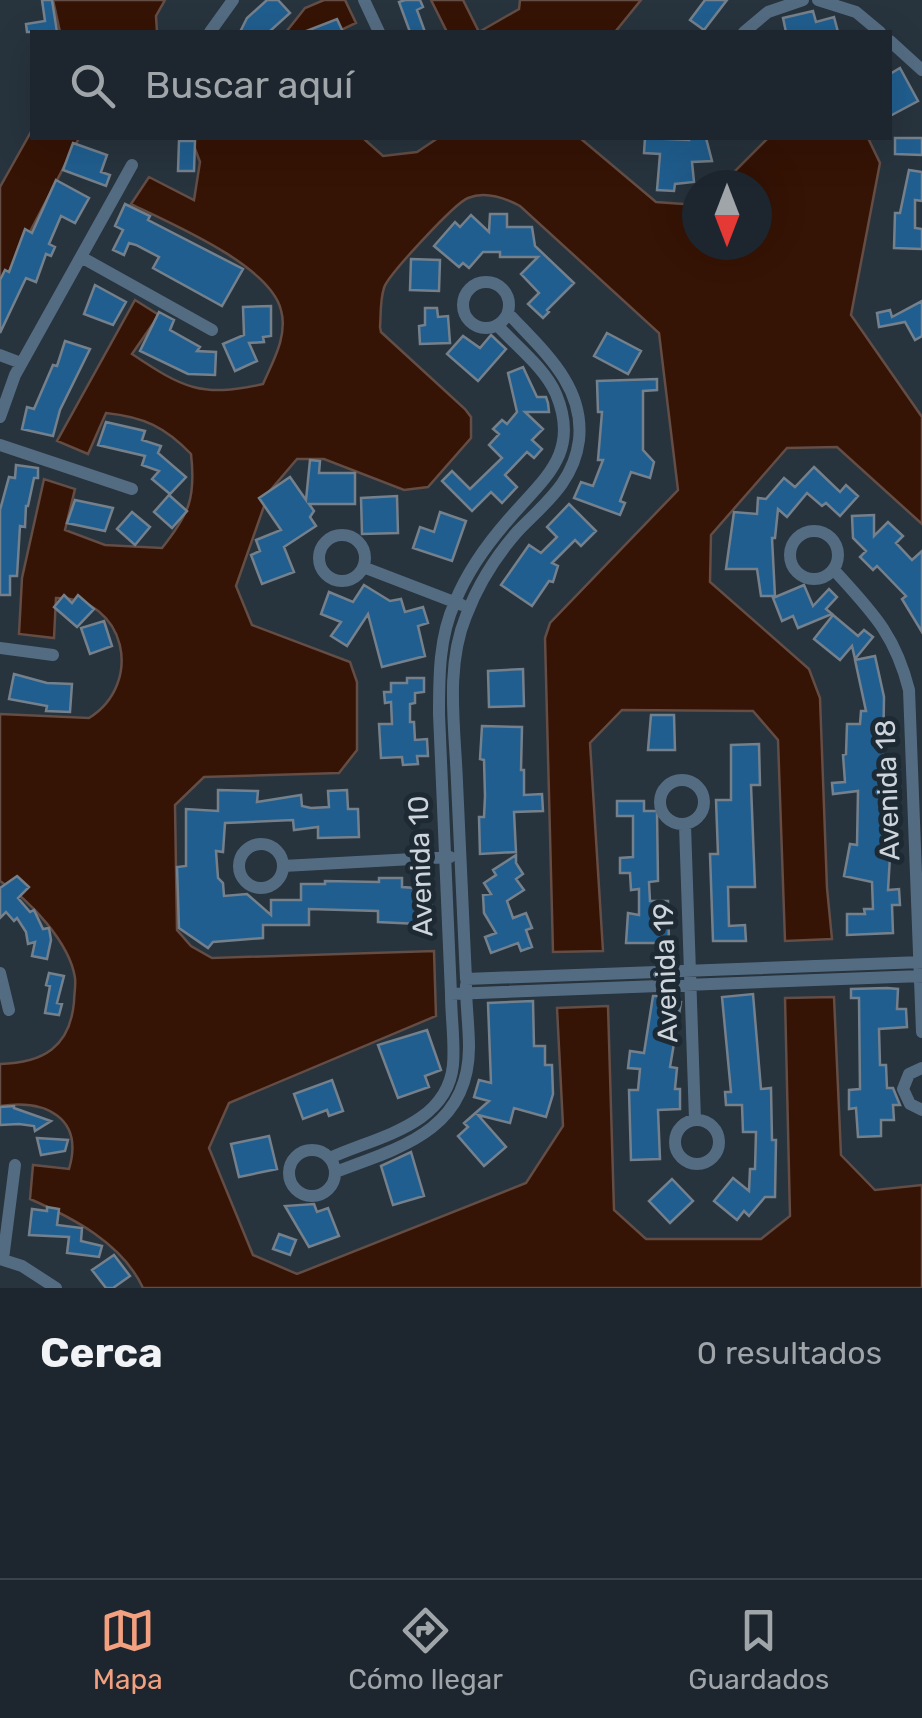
<!DOCTYPE html>
<html lang="es">
<meta charset="utf-8">
<style>
body{margin:0;font-family:Rubik,sans-serif;background:#2a323a;color:#f1f3f6}
.compass{position:absolute;left:682px;top:170px;width:90px;height:90px;border-radius:50%;background:#1d262e;box-shadow:0 10px 40px #0002;rotate:180deg}
.list{margin:0;padding:0;list-style:none}
h2{display:flex;justify-content:space-between;align-items:center;height:130px;margin:0;padding:0 40px;font-size:42px}
h2 small{font-size:32px;font-weight:400;color:#a0a5aa}
.icon{flex:none;width:55px;height:55px;fill:none;stroke:currentColor;stroke-width:2;stroke-linecap:round;stroke-linejoin:round}
.map{position:relative;flex:none;width:922px;height:1288px;overflow:hidden}
.search{position:absolute;background:#1d262e;box-shadow:0 10px 40px #0002;left:30px;right:30px;top:30px;height:110px;display:flex;align-items:center;gap:25px;box-sizing:border-box;padding:0 35px;border-radius:0px;color:#a0a5aa;font-size:38px}
.sheet{height:290px;background:#1d262e}
nav{display:flex;justify-content:space-around;align-items:center;box-sizing:border-box;height:140px;border-top:2px solid #3b434a;background:#1d262e;font-size:28px;color:#a0a5aa}
nav a{display:grid;justify-items:center;gap:5px}
nav .on{color:#f2a07f}
.map>svg:first-child{display:block}
.water{fill:#351305;stroke:#634d45;stroke-width:2.5}
.building{fill:#205e8f;stroke:#74818d;stroke-width:2.5}
.lines{fill:none;stroke-linecap:round;stroke-linejoin:round}
.street{stroke:#546c82;stroke-width:12}
.labels{text-anchor:middle;stroke-width:10;stroke-linejoin:round;paint-order:stroke}
.street-label{font-size:28px;fill:#cdd4db;stroke:#1d2933}
</style>
<div class="map">
<svg width="922" height="1288" viewBox="0 0 922 1288">
<rect width="100%" height="100%" fill="#27333d"/>
<path class="water" d="M 53,0 L 165,0 L 156,16 L 157,32 L 60,32 Z
M 324,0 L 345,0 L 356,23 L 337,32 L 286,32 L 305,8 Z
M 431,0 L 463,0 L 479,32 L 447,32 Z
M 520,0 L 641,0 L 615,32 L 479,32 L 519,9 Z
M 32,130 L 32,138 L 79,138 L 0,289 L 0,187 Z
M 191,138 L 363,138 L 383,156 L 417,152 L 438,138 L 580,138 L 656,202 L 697,205 L 697,245 L 757,245 L 757,185 L 721,185 L 768,138 L 868,138 L 880,163 L 851,315 L 922,417 L 922,524 L 837,447 L 787,448 L 711,535 L 710,582 L 809,669 L 820,698 L 827,888 L 832,939 L 785,941 L 778,740 L 753,711 L 622,710 L 590,743 L 603,951 L 553,952 L 545,638 L 550,623 L 678,490 L 659,333 L 520,206 C 505,198 485,191 468,198 C 455,203 387,276 384,288 C 380,300 381,315 380,327 L 381,332 L 465,409 L 471,417 L 471,438 L 428,487 L 404,490 L 324,459 L 297,459 L 269,492 L 236,586 L 252,625 L 350,662 L 357,682 L 357,750 L 339,773 L 204,777 L 175,805 L 177,930 L 191,946 L 212,958 L 434,951 L 436,1016 L 229,1103 L 209,1148 L 253,1255 L 297,1274 L 526,1183 L 563,1126 L 557,1008 L 608,1006 L 614,1210 L 646,1239 L 761,1239 L 790,1216 L 785,998 L 834,997 L 841,1155 L 875,1190 L 922,1185 L 922,1288 L 143,1288 C 122,1243 73,1218 30,1199 L 33,1165 L 69,1169 C 84,1118 46,1099 0,1106 L 0,1064 C 43,1063 70,1047 74,1002 C 74,995 76,985 75,978 C 70,943 29,899 0,881 L 0,714 L 89,718 C 144,684 127,597 56,598 L 54,638 L 19,634 L 22,578 L 44,479 L 75,489 L 65,530 L 105,545 L 162,548 C 189,514 196,498 191,454 C 165,427 144,417 106,413 L 88,454 L 57,441 L 135,300 L 159,315 L 132,354 C 183,388 201,398 263,384 C 273,361 288,336 281,310 C 270,265 170,223 131,204 L 149,177 L 194,200 L 200,162 Z"/>
<path class="building" d="M 42,0 L 52,0 L 57,32 L 27,32 L 26,24 L 45,21 Z
M 267,0 L 278,0 L 290,13 L 269,32 L 240,32 L 247,18 Z
M 405,0 L 420,0 L 423,7 L 417,10 L 425,32 L 410,32 L 399,2 Z
M 705,0 L 727,0 L 704,30 L 690,20 Z
M 813,11 L 816,22 L 834,17 L 838,32 L 786,32 L 783,18 Z
M 337,19 L 343,32 L 304,32 Z
M 900,68 L 918,101 L 890,116 L 890,74 Z
M 645,138 L 689,140 L 689,138 L 706,138 L 712,161 L 692,162 L 694,182 L 675,184 L 674,191 L 657,190 L 660,154 L 644,153 Z
M 895,138 L 922,138 L 922,155 L 895,154 Z
M 179,141 L 195,141 L 194,171 L 178,171 Z
M 73,143 L 107,155 L 101,172 L 110,175 L 106,186 L 63,170 Z
M 909,170 L 922,172 L 922,201 L 915,200 L 915,228 L 922,229 L 922,249 L 894,248 L 895,213 L 900,213 Z
M 56,180 L 89,198 L 75,223 L 61,216 L 49,244 L 55,247 L 51,256 L 46,254 L 36,282 L 26,278 L 0,333 L 0,280 L 5,270 L 9,272 L 25,229 L 32,233 Z
M 125,204 L 150,216 L 148,220 L 243,269 L 222,306 L 153,268 L 159,257 L 136,245 L 129,243 L 124,255 L 113,250 L 123,230 L 115,226 Z
M 490,214 L 507,214 L 507,227 L 532,227 L 535,246 L 574,283 L 547,310 L 549,312 L 543,318 L 528,304 L 539,293 L 521,274 L 538,257 L 500,257 L 500,252 L 483,252 L 469,268 L 463,263 L 459,267 L 434,246 L 455,222 L 460,227 L 471,215 L 489,232 Z
M 411,259 L 440,260 L 439,291 L 410,290 Z
M 95,285 L 126,302 L 113,325 L 84,314 Z
M 922,301 L 922,336 L 915,340 L 905,322 L 879,327 L 877,313 L 890,310 L 892,317 Z
M 271,306 L 271,336 L 263,337 L 264,342 L 249,343 L 257,361 L 235,371 L 223,344 L 244,335 L 243,307 Z
M 425,308 L 437,308 L 438,317 L 448,316 L 450,343 L 420,344 L 419,326 L 425,325 Z
M 159,312 L 174,320 L 170,330 L 200,347 L 197,351 L 216,352 L 215,375 L 188,374 L 140,351 Z
M 607,333 L 641,351 L 628,374 L 594,356 Z
M 491,335 L 506,349 L 478,381 L 447,354 L 463,336 L 480,348 Z
M 65,341 L 90,349 L 60,410 L 53,436 L 22,429 L 27,407 L 34,409 L 53,365 L 57,366 Z
M 523,367 L 537,397 L 546,397 L 548,403 L 549,412 L 525,412 L 543,429 L 532,440 L 542,449 L 534,458 L 527,452 L 505,475 L 517,487 L 502,503 L 491,492 L 472,511 L 442,481 L 452,471 L 470,489 L 502,458 L 489,445 L 499,434 L 493,429 L 502,420 L 507,424 L 517,412 L 508,373 Z
M 657,379 L 657,390 L 643,391 L 643,450 L 654,462 L 650,478 L 631,472 L 620,501 L 625,503 L 620,515 L 574,498 L 581,482 L 593,486 L 603,460 L 598,460 L 602,412 L 598,412 L 597,381 Z
M 106,422 L 145,431 L 142,440 L 161,446 L 158,453 L 186,477 L 170,494 L 152,479 L 159,471 L 142,465 L 145,456 L 98,445 Z
M 310,460 L 320,461 L 319,473 L 355,473 L 355,504 L 309,504 L 314,511 L 310,517 L 316,526 L 284,547 L 294,572 L 262,584 L 251,555 L 260,551 L 256,540 L 281,530 L 259,498 L 290,477 L 306,500 Z
M 16,465 L 38,468 L 38,478 L 34,478 L 28,506 L 26,506 L 25,527 L 20,526 L 17,576 L 10,576 L 10,595 L 0,595 L 0,510 L 9,477 L 15,478 Z
M 814,467 L 840,492 L 846,485 L 858,496 L 840,516 L 826,503 L 822,506 L 807,493 L 787,517 L 778,509 L 775,538 L 772,538 L 775,596 L 761,596 L 757,569 L 726,569 L 734,512 L 757,514 L 758,498 L 766,499 L 784,478 L 795,487 Z
M 169,495 L 187,511 L 172,528 L 154,512 Z
M 397,496 L 398,533 L 362,534 L 361,498 Z
M 75,500 L 113,508 L 105,531 L 67,523 Z
M 569,504 L 596,531 L 581,546 L 575,540 L 552,563 L 558,566 L 553,582 L 549,581 L 532,606 L 501,585 L 529,545 L 541,553 L 557,537 L 547,527 Z
M 132,512 L 150,527 L 135,545 L 117,529 Z
M 440,512 L 466,521 L 452,561 L 413,548 L 420,527 L 434,532 Z
M 874,515 L 874,536 L 888,522 L 903,536 L 896,543 L 912,560 L 922,551 L 922,632 L 902,599 L 906,596 L 877,566 L 873,570 L 860,557 L 866,551 L 853,538 L 852,516 Z
M 364,585 L 390,601 L 401,599 L 405,612 L 423,607 L 428,623 L 418,626 L 425,656 L 382,667 L 368,614 L 347,646 L 331,636 L 341,622 L 321,614 L 329,592 L 353,602 Z
M 804,585 L 813,606 L 829,589 L 837,597 L 826,609 L 832,614 L 798,628 L 793,616 L 782,621 L 773,598 Z
M 64,595 L 72,603 L 78,595 L 94,609 L 77,627 L 54,607 Z
M 833,615 L 858,636 L 864,630 L 873,637 L 855,659 L 852,646 L 840,660 L 814,639 Z
M 104,621 L 112,646 L 90,654 L 81,628 Z
M 875,656 L 884,697 L 883,760 L 892,759 L 892,769 L 886,770 L 885,810 L 895,810 L 895,826 L 888,826 L 887,847 L 897,847 L 897,858 L 890,857 L 888,890 L 899,889 L 900,905 L 892,905 L 893,933 L 847,935 L 847,914 L 865,914 L 864,909 L 873,909 L 872,882 L 844,876 L 850,844 L 857,845 L 858,791 L 833,794 L 832,783 L 845,782 L 843,755 L 846,754 L 847,724 L 860,724 L 861,711 L 866,711 L 855,660 Z
M 523,669 L 524,706 L 489,707 L 488,671 Z
M 14,674 L 47,683 L 72,684 L 70,712 L 46,711 L 47,706 L 9,699 Z
M 407,678 L 424,678 L 424,692 L 415,693 L 415,703 L 410,704 L 410,722 L 414,722 L 415,740 L 427,739 L 428,756 L 417,756 L 418,764 L 403,765 L 402,757 L 381,758 L 379,724 L 392,724 L 391,702 L 385,703 L 384,692 L 391,692 L 391,683 L 407,683 Z
M 651,715 L 674,715 L 675,750 L 648,750 Z
M 482,726 L 522,727 L 521,770 L 524,770 L 524,795 L 542,794 L 543,811 L 514,812 L 516,852 L 480,854 L 479,817 L 484,817 L 485,796 L 484,760 L 480,759 Z
M 759,744 L 760,785 L 751,785 L 755,887 L 728,887 L 729,926 L 745,925 L 746,941 L 713,941 L 710,854 L 718,854 L 716,800 L 731,800 L 731,745 Z
M 218,790 L 258,791 L 257,802 L 301,795 L 302,806 L 311,808 L 329,807 L 328,791 L 347,790 L 348,809 L 358,809 L 359,837 L 318,838 L 318,827 L 294,830 L 293,820 L 225,823 L 223,852 L 216,851 L 218,878 L 223,883 L 224,896 L 247,894 L 271,915 L 271,900 L 301,900 L 301,884 L 325,884 L 325,881 L 379,882 L 379,878 L 402,878 L 402,887 L 430,889 L 432,910 L 418,911 L 418,924 L 378,922 L 378,911 L 309,909 L 309,925 L 263,925 L 263,938 L 213,942 L 208,948 L 179,928 L 177,867 L 186,866 L 186,809 L 218,811 Z
M 617,801 L 644,801 L 644,811 L 657,811 L 658,881 L 649,882 L 650,901 L 668,901 L 669,943 L 626,943 L 628,913 L 639,915 L 639,889 L 631,890 L 630,873 L 620,873 L 620,858 L 633,857 L 633,816 L 617,816 Z
M 516,855 L 516,863 L 523,874 L 516,879 L 524,890 L 507,901 L 513,918 L 526,913 L 532,928 L 526,930 L 532,947 L 521,951 L 518,943 L 491,953 L 485,937 L 496,933 L 484,913 L 483,895 L 491,894 L 484,883 L 496,875 L 493,870 Z
M 17,876 L 29,887 L 18,898 L 30,912 L 34,910 L 43,929 L 49,928 L 51,940 L 47,959 L 32,956 L 35,942 L 28,944 L 26,932 L 17,918 L 14,921 L 6,912 L 0,918 L 0,888 Z
M 49,973 L 64,976 L 57,1003 L 62,1004 L 59,1015 L 45,1013 L 50,986 L 46,985 Z
M 887,988 L 898,989 L 897,1009 L 906,1009 L 907,1027 L 879,1029 L 880,1065 L 886,1065 L 887,1088 L 893,1088 L 900,1105 L 893,1105 L 894,1120 L 881,1120 L 881,1136 L 858,1137 L 856,1108 L 849,1109 L 849,1090 L 860,1089 L 859,998 L 851,998 L 851,989 Z
M 753,994 L 761,1089 L 771,1088 L 772,1140 L 776,1140 L 775,1197 L 765,1197 L 749,1216 L 744,1211 L 737,1220 L 714,1201 L 733,1178 L 749,1191 L 750,1169 L 755,1169 L 756,1132 L 743,1132 L 742,1105 L 726,1105 L 725,1092 L 731,1092 L 722,997 Z
M 653,996 L 674,996 L 673,1001 L 681,1002 L 670,1067 L 677,1068 L 675,1089 L 680,1089 L 680,1109 L 658,1110 L 660,1159 L 631,1160 L 629,1090 L 638,1090 L 640,1069 L 628,1068 L 630,1051 L 644,1053 Z
M 533,1001 L 534,1046 L 545,1046 L 545,1065 L 552,1065 L 553,1094 L 546,1117 L 514,1108 L 510,1123 L 478,1115 L 506,1147 L 484,1166 L 458,1136 L 468,1127 L 464,1123 L 489,1101 L 474,1097 L 479,1080 L 491,1083 L 488,1003 Z
M 427,1030 L 441,1070 L 425,1076 L 429,1087 L 398,1098 L 378,1045 Z
M 332,1080 L 343,1111 L 329,1116 L 327,1110 L 303,1119 L 294,1094 Z
M 14,1106 L 14,1108 L 51,1121 L 35,1131 L 34,1126 L 19,1124 L 0,1125 L 0,1107 Z
M 269,1136 L 277,1169 L 239,1177 L 231,1144 Z
M 37,1138 L 68,1140 L 65,1151 L 41,1155 Z
M 411,1152 L 424,1196 L 393,1205 L 381,1166 Z
M 672,1179 L 693,1201 L 670,1223 L 649,1201 Z
M 314,1204 L 317,1212 L 328,1208 L 339,1236 L 309,1247 L 285,1206 Z
M 47,1207 L 59,1209 L 57,1225 L 82,1228 L 81,1241 L 102,1246 L 99,1257 L 67,1253 L 69,1237 L 29,1235 L 32,1209 L 47,1211 Z
M 279,1234 L 296,1240 L 290,1255 L 273,1249 Z
M 114,1255 L 130,1276 L 113,1288 L 106,1288 L 92,1270 Z"/>
<g class="lines">
<path class="street" d="M 364,0 L 379,32
M 818,0 L 856,12 L 880,32
M 210,32 L 233,0
M 744,32 L 768,12 L 803,0
M 890,41 L 922,70
M 81,257 L 212,330
M463 305a23 23 0 1 1 46 0a23 23 0 1 1-46 0Z
M 508,313 C 542,350 585,385 579,440 C 574,482 544,504 517,532 C 496,556 477,587 466,616 C 445,667 455,728 457,782 C 460,847 463,913 466,979 L 922,962
M 497,325 C 516,346 545,368 556,394 C 581,454 543,479 509,519 C 488,543 467,572 455,602 C 439,637 439,676 439,714 L 451,994 L 922,976
M 0,355 L 21,363
M 0,417 L 15,375 L 132,165
M 0,445 L 132,489
M790 555a24 24 0 1 1 48 0a24 24 0 1 1-48 0Z
M319 558a23 23 0 1 1 46 0a23 23 0 1 1-46 0Z
M 363,567 L 462,605
M 834,570 C 872,612 895,634 909,690 L 922,1032
M 0,648 L 53,655
M660 802a22 22 0 1 1 44 0a22 22 0 1 1-44 0Z
M 685,825 L 695,1120
M239 866a22 22 0 1 1 44 0a22 22 0 1 1-44 0Z
M 283,866 L 450,857
M 0,973 L 9,1010
M 922,1068 L 909,1074 L 903,1089 L 910,1104 L 922,1110
M675 1142a22 22 0 1 1 44 0a22 22 0 1 1-44 0Z
M289 1173a23 23 0 1 1 46 0a23 23 0 1 1-46 0Z
M 330,1158 C 375,1137 447,1126 453,1065 C 455,1042 451,1017 451,994
M 335,1172 C 400,1148 469,1130 469,1047 C 469,1026 466,1006 466,985
M 0,1259 L 22,1266 L 56,1288
M 3,1259 L 15,1165"/>
</g>
<g class="labels">
<g class="street-label">
<text transform="translate(887 790) rotate(-92)" y="10">Avenida 18</text>
<text transform="translate(420 866) rotate(-92)" y="10">Avenida 10</text>
<text transform="translate(665 973) rotate(-92)" y="10">Avenida 19</text>
</g>
</g>
</svg>
<svg class="compass" viewBox="-18 -18 36 36"><path d="M0-13l5 13h-10z" fill="#e53935"/><path d="M0 13l5-13h-10z" fill="#a0a5aa"/></svg>
<div class="search"><svg class="icon" aria-label="search" viewBox="0 0 24 24"><circle cx="10" cy="10" r="6"/><path d="M15 15l6 6"/></svg>Buscar aquí</div>
</div>
<section class="sheet">
<h2>Cerca<small>0 resultados</small></h2>
<ul class="list">
</ul>
</section>
<nav>
<a class="on"><svg class="icon" aria-label="map" viewBox="0 0 24 24"><path d="M3 6l6-2 6 2 6-2v14l-6 2-6-2-6 2zM9 4v14M15 6v14"/></svg>Mapa</a>
<a><svg class="icon" aria-label="directions" viewBox="0 0 24 24"><path d="M12 3l9 9-9 9-9-9zM9 14v-3h6M13 9l2 2-2 2"/></svg>Cómo llegar</a>
<a><svg class="icon" aria-label="saved" viewBox="0 0 24 24"><path d="M7 4h10v16l-5-4-5 4z"/></svg>Guardados</a>
</nav>
